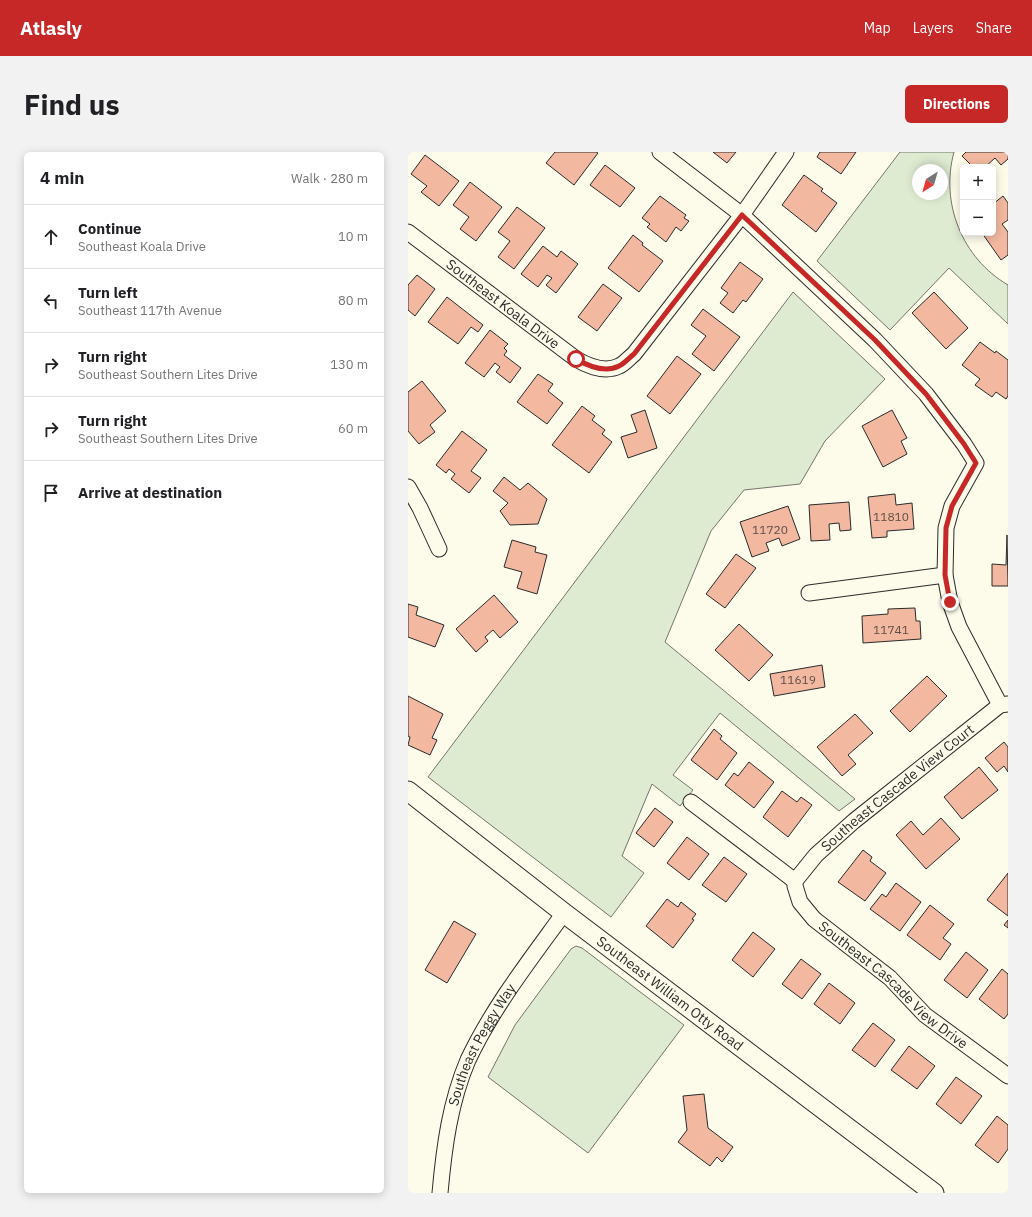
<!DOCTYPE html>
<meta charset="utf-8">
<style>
body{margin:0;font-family:"IBM Plex Sans",sans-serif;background:#f2f2f2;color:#202124}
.controls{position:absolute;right:12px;top:12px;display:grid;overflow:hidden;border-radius:6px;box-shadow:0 2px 10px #0003}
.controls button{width:36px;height:36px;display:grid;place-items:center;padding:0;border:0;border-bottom:1px solid #e0e0e0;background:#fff;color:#202124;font:20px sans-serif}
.compass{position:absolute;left:504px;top:12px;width:36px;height:36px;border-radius:50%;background:#fff;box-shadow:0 2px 10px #0003;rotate:217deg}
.stop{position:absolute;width:12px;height:12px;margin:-9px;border:3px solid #c62828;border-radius:50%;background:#fff}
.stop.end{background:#c62828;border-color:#fff;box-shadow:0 1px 4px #0008}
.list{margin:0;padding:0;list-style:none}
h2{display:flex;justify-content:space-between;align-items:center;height:52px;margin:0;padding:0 16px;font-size:17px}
h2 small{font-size:13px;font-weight:400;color:#757577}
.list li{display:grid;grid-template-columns:26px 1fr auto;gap:12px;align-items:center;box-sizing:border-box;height:64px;padding:0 16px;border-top:1px solid #e0e0e0}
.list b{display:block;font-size:15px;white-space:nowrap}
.list p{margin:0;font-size:13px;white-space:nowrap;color:#757577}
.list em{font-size:13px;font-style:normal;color:#757577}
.icon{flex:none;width:22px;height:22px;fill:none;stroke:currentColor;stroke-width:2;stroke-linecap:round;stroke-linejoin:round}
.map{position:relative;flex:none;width:600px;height:1041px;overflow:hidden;border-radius:6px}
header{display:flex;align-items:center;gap:24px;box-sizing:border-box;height:56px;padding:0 20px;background:#c62828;color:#fff}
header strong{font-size:19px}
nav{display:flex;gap:22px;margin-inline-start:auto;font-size:14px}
.intro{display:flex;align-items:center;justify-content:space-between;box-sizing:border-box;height:96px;padding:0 24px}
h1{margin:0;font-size:28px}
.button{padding:10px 18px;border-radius:6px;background:#c62828;color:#fff;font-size:14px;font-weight:700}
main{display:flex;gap:24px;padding:0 24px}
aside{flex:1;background:#fff;border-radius:6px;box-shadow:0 2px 10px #0003}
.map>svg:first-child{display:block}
.green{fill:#deebd1;stroke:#74746e;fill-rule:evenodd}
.building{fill:#f2b8a0;stroke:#2b2b2b}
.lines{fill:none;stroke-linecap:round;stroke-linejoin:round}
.minor-casing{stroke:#2b2b2b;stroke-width:17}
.tertiary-casing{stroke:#2b2b2b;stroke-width:21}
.minor{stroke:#fdfbea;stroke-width:15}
.tertiary{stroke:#fdfbea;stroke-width:19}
.route{stroke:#c62828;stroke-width:5}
.labels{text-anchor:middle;stroke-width:3;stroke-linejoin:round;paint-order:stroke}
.number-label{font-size:12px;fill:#5d4e48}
.street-label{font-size:14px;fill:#2b2b2b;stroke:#fdfbea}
</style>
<header>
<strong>Atlasly</strong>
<nav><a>Map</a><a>Layers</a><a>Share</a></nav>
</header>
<div class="intro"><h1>Find us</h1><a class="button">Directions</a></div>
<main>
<aside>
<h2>4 min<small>Walk · 280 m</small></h2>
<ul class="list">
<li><svg class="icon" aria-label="ahead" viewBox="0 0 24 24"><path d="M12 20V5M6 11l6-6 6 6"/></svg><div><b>Continue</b><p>Southeast Koala Drive</p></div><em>10 m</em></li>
<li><svg class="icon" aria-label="left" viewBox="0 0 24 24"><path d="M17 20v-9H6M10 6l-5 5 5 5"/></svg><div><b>Turn left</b><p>Southeast 117th Avenue</p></div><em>80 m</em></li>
<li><svg class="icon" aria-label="right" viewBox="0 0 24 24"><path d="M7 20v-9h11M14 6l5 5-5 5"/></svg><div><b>Turn right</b><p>Southeast Southern Lites Drive</p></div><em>130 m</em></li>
<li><svg class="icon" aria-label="right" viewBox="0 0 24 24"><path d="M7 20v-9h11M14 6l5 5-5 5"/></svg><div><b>Turn right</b><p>Southeast Southern Lites Drive</p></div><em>60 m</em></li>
<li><svg class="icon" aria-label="arrive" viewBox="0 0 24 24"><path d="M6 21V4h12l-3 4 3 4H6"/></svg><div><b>Arrive at destination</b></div></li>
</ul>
</aside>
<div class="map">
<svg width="600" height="1041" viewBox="0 0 600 1041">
<rect width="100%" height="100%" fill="#fdfbea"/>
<path class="green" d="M 492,0 L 546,0 C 532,51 554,106 600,133 L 600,172 L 541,116 L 482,178 L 409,109 ZM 510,18 L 534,18 L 534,42 L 510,42 Z
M 385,140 L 477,227 L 417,289 L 392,332 L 336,338 L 303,379 L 257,490 L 447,647 L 431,659 L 312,561 L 265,623 L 285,638 L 272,654 L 244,632 L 214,704 L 236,721 L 203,765 L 20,625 Z
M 168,794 L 174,796 L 276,873 L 180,1001 L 80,925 L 107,873 L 163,797 Z"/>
<path class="building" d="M 147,0 L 188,0 L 190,1 L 166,33 L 138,11 Z
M 305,0 L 328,0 L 319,11 Z
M 412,0 L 448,0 L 433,22 L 409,5 Z
M 558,0 L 600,0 L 600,7 L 593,13 L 587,6 L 577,15 L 565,15 L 554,4 Z
M 17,3 L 51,29 L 31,54 L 13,40 L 19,34 L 3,22 Z
M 197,13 L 227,36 L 212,55 L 182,33 Z
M 396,23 L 415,37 L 413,39 L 429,51 L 408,80 L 374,53 Z
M 62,30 L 94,55 L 68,89 L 52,77 L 61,65 L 45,53 Z
M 252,44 L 278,63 L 276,66 L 281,69 L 273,79 L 268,75 L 258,90 L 239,75 L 242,72 L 234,66 Z
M 595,44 L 600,51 L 600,68 L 594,72 L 600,80 L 600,103 L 593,108 L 574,81 L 585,81 L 585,52 Z
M 109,55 L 137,76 L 106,117 L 90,105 L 102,89 L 90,80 Z
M 225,83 L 235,91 L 234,93 L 255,109 L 231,140 L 200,116 Z
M 135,94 L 149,105 L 153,99 L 170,112 L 148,141 L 138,133 L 144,126 L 139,123 L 130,135 L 113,122 Z
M 332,110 L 355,127 L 338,150 L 335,148 L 325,161 L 312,151 L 320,141 L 313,136 Z
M 9,123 L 27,137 L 7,164 L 0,158 L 0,133 Z
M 195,132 L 214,146 L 189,179 L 170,165 Z
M 526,140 L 560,176 L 538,197 L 504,161 Z
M 39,145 L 75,173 L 70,180 L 63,175 L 50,192 L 20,170 Z
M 295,157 L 332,185 L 306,219 L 284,202 L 298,184 L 283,173 Z
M 82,178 L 100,192 L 96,196 L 99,199 L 96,203 L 113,216 L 102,231 L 88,220 L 92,215 L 87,211 L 76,225 L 57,211 Z
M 572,190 L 587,201 L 588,199 L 600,208 L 600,244 L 598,247 L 588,240 L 584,245 L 567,233 L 572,227 L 554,213 Z
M 269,204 L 293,222 L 262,262 L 239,244 Z
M 130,222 L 145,232 L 140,239 L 155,251 L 139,272 L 109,250 Z
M 14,229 L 38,259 L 22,273 L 27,280 L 11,292 L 0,279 L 0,240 Z
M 174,254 L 187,264 L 184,268 L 197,278 L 194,282 L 204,290 L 181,321 L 144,293 Z
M 237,258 L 249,296 L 220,306 L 213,285 L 229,280 L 223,263 Z
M 484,258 L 499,286 L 493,289 L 499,302 L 475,315 L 454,274 Z
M 54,279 L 79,298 L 63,319 L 73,326 L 61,341 L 43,327 L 47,322 L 41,317 L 38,321 L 28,313 Z
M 96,325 L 112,338 L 120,331 L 139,347 L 130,372 L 102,373 L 92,359 L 100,351 L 85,339 Z
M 487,342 L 488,353 L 504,351 L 506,377 L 479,379 L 479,385 L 464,386 L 460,345 Z
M 441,350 L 443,378 L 432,379 L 431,371 L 421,372 L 422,388 L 403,389 L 401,353 Z
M 380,354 L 392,387 L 374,394 L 371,386 L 358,391 L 361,399 L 344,405 L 332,370 Z
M 599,383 L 600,434 L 584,434 L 584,412 L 598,413 Z
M 104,388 L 128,395 L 127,400 L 139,403 L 129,442 L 109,436 L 114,420 L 96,415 Z
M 328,402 L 348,416 L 317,456 L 298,442 Z
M 86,443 L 110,470 L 92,486 L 85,478 L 77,485 L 80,489 L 68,500 L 48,477 Z
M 0,452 L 10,455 L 8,463 L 36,473 L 27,495 L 0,485 Z
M 507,456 L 508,469 L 512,469 L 513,487 L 455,491 L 454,464 L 480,462 L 480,457 Z
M 331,472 L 365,503 L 341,529 L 307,498 Z
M 414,513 L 417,535 L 366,544 L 362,522 Z
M 519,524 L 539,544 L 502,580 L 482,559 Z
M 0,544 L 35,562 L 24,586 L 29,588 L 22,603 L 0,593 L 2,585 L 0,584 Z
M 447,562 L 465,581 L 440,603 L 448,612 L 434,624 L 409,595 Z
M 306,577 L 314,584 L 312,587 L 329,601 L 309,628 L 283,608 Z
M 596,590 L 600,595 L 600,620 L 596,614 L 589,620 L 577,606 Z
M 341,610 L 366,630 L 346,656 L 317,633 L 326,621 L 330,624 Z
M 571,615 L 590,638 L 554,667 L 536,645 Z
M 374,639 L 389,650 L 393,645 L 404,653 L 380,685 L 355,665 Z
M 247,656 L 265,670 L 246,695 L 228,681 Z
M 533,666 L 552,687 L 518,717 L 488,683 L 503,669 L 515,683 Z
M 279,685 L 301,702 L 281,728 L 259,711 Z
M 455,698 L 464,705 L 462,709 L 478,721 L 457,749 L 430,730 Z
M 316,705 L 339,722 L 318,750 L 294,733 Z
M 600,721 L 600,764 L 579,748 Z
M 488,731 L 513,750 L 492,779 L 462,757 L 474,742 L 478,745 Z
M 259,747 L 270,755 L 273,750 L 288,762 L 284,767 L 286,768 L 265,796 L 238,774 Z
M 522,753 L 546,772 L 535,786 L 543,792 L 532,808 L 499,783 Z
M 600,768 L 600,776 L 596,773 Z
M 46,769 L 68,782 L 39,831 L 17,818 Z
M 345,780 L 367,797 L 345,825 L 324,808 Z
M 558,800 L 580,818 L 559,846 L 536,828 Z
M 393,807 L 413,822 L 394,847 L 374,832 Z
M 594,817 L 600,822 L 600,862 L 596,867 L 571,847 Z
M 421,831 L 447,851 L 432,872 L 406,852 Z
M 465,871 L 487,888 L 467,915 L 444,898 Z
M 501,894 L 527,914 L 509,937 L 483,918 Z
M 548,925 L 574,944 L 553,972 L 528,952 Z
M 296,942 L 300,976 L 325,995 L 314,1010 L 309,1005 L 302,1014 L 270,990 L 279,978 L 275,944 Z
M 589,964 L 600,973 L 600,997 L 590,1011 L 567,993 Z"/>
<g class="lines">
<g class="minor-casing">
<g id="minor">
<path d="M 252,0 L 334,63 L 467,188 L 518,242 L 556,292 L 568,311 L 544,354 L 538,376 L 537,423 L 542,450 L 551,475 L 592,553"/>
<path id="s1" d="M 0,80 L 168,207 C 180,214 197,221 211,214 C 216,212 221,206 226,202 L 334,63 L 378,0"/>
<path d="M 0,335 L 12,356 L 31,397"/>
<path d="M 401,441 L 537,423"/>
<path d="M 283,650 L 387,729"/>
<path id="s2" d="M 387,729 L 387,734 L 392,750 L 406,767 L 482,826 L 517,863 L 600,924"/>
<path id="s3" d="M 387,729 L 408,703 L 446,669 L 592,553 L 600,552"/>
<path id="s4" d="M 32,1041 C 36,996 42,950 60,908 C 85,855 122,808 156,761"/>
</g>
</g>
<g class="tertiary-casing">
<g id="tertiary">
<path id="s5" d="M 0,639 L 156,761 L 526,1041"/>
</g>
</g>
<use href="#minor" class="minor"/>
<use href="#tertiary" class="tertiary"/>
</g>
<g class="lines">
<path class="route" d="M 168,207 C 180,214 197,221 211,214 C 216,212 221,206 226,202 L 334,63 L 467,188 L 518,242 L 556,292 L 568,311 L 544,354 L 538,376 L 537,423 L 542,450"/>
</g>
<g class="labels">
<g class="number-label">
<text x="483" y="369">11810</text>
<text x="362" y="382">11720</text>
<text x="483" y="482">11741</text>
<text x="390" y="532">11619</text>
</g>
<g class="street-label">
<text dy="5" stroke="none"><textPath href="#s1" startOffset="119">Southeast Koala Drive</textPath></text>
<text dy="5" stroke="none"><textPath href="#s3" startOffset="139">Southeast Cascade View Court</textPath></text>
<text dy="5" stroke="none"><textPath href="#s2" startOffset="147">Southeast Cascade View Drive</textPath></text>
<text dy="5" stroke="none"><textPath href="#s5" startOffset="331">Southeast William Otty Road</textPath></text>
<text dy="5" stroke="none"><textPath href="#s4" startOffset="156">Southeast Peggy Way</textPath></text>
</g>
</g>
</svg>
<div class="controls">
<button>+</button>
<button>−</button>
</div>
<svg class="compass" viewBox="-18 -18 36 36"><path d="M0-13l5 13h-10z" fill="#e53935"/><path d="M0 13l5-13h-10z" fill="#757577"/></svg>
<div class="stop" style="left:168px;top:207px"></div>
<div class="stop end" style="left:542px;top:450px"></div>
</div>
</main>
